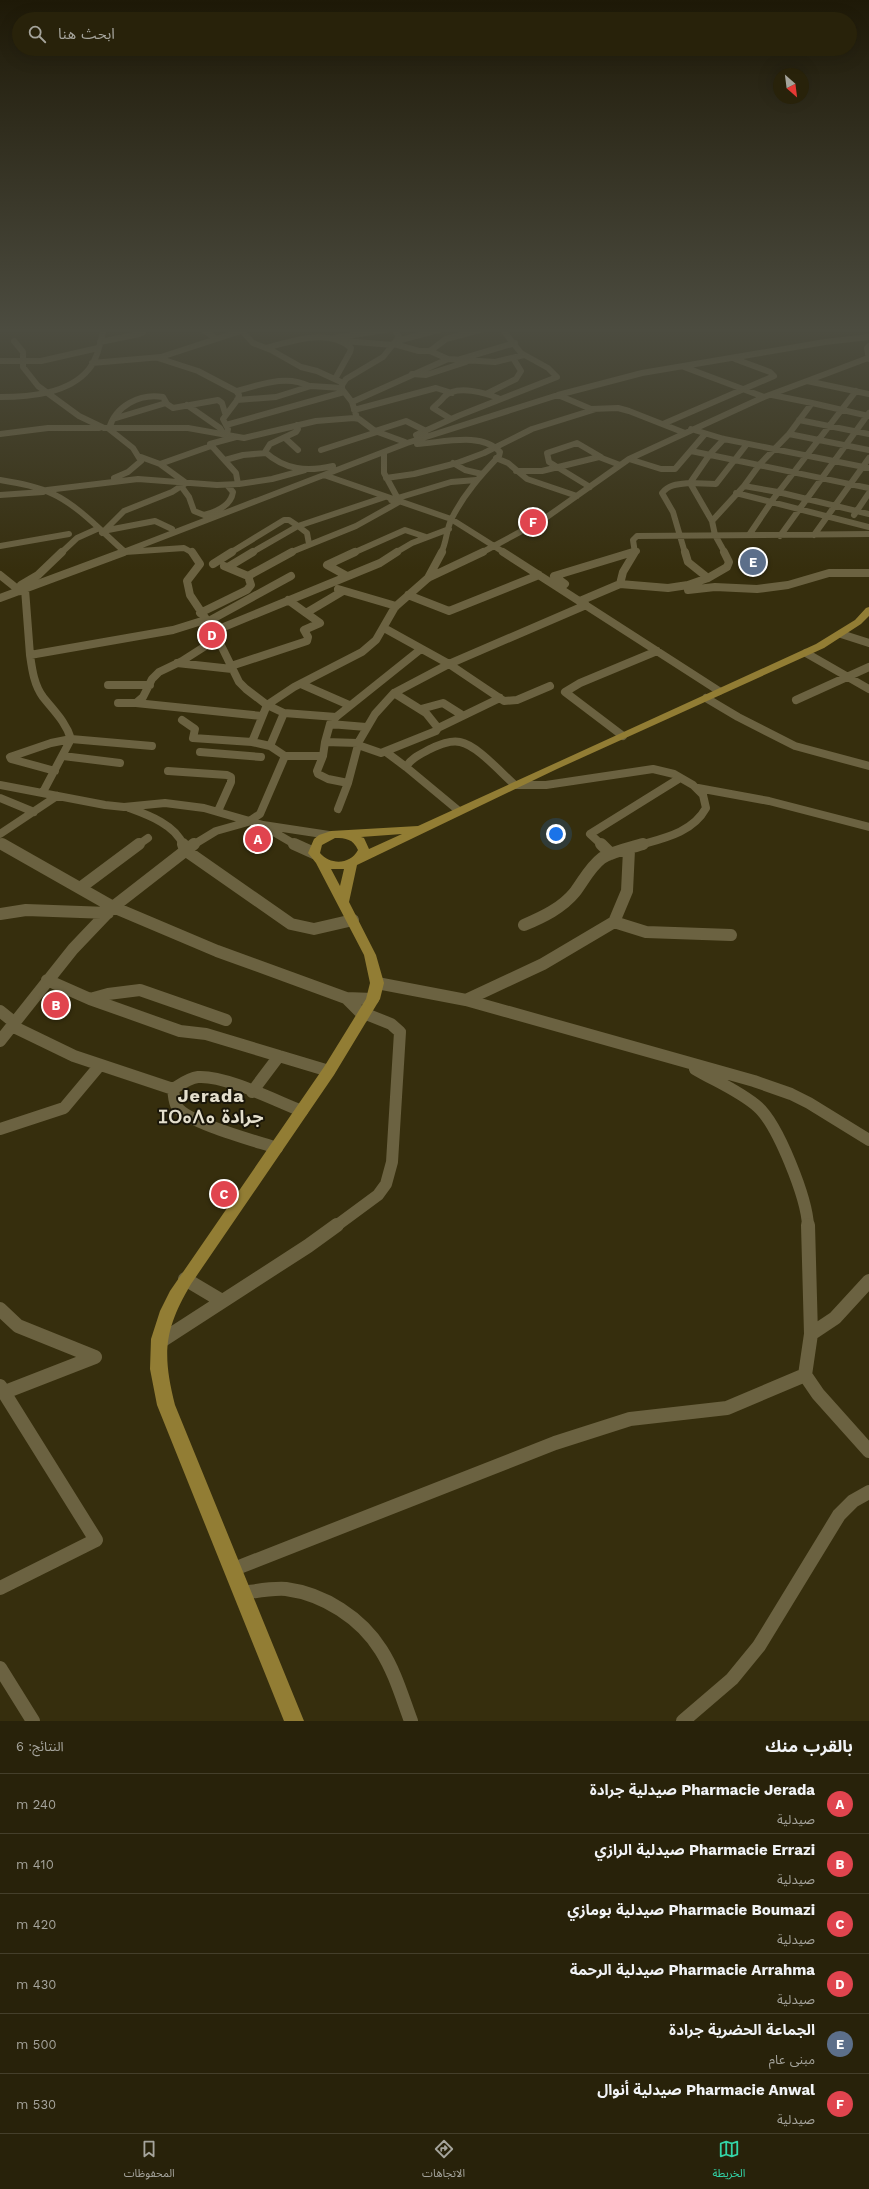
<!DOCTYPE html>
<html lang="ar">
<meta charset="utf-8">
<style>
body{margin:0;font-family:"Work Sans","Noto Sans Arabic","Noto Sans Tifinagh",sans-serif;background:#302a13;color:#f1f3f6;direction:rtl}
.compass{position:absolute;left:773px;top:68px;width:36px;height:36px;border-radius:50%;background:#28220a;box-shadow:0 4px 16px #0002;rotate:152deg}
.you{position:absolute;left:556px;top:834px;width:14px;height:14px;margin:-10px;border:3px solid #fff;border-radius:50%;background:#1a73e8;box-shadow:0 0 0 6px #1a73e833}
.badge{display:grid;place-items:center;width:26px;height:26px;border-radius:50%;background:#33d4a8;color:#fff;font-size:13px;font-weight:700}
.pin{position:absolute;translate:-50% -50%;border:2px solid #fff;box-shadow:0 1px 4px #0006}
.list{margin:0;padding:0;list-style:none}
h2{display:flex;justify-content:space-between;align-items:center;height:52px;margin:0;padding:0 16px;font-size:17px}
h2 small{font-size:13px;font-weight:400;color:#a5a49c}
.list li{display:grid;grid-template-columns:26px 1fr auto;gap:12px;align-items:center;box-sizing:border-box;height:60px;padding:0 16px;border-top:1px solid #443f2b}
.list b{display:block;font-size:15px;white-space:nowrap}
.list p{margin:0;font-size:13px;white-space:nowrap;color:#a5a49c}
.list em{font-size:13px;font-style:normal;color:#a5a49c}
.icon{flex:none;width:22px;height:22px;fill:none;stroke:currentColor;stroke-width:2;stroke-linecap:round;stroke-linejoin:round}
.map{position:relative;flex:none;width:869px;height:1721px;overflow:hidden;direction:ltr}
.search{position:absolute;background:#28220a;box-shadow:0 4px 16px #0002;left:12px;right:12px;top:12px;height:44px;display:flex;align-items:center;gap:10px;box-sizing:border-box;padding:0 14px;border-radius:22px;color:#a5a49c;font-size:15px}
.sheet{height:412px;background:#28220a}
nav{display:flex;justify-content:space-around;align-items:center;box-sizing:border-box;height:56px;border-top:1px solid #443f2b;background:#28220a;font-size:11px;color:#a5a49c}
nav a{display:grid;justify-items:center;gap:2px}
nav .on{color:#33d4a8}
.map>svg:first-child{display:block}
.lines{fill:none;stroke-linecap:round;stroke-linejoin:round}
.minor-far3{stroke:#6b6241;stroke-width:6}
.minor-far2{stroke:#6b6241;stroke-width:8}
.minor-far1{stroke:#6b6241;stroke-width:12}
.minor{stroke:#6b6241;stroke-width:14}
.major{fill:#927d34;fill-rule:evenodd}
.labels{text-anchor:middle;stroke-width:4;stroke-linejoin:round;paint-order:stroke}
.district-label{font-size:18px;font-weight:bold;letter-spacing:1px;fill:#e4dfcd;stroke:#1a1609}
</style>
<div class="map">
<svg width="869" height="1721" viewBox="0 0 869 1721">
<rect width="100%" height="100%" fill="#362e0d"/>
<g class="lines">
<path class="minor-far3" d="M 202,329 L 215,338
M 241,330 L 253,343 L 271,350 L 301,367 L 317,371 L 341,382
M 334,338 L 391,329
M 14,341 L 23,352 L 23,367 L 38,386 L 79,416 L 104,428 L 188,428 L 244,438 L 316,421 L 354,418 L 359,419 L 375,431 L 405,442
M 344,341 L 393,345
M 397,341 L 442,329
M 100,342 L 139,334 L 143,332 L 142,329
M 394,344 L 419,351 L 430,351 L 448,359 L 495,362 L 524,355
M 869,346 L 867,348 L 869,359
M 266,348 C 292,341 329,328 351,348 L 350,352 L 335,379
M 430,351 L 446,339 L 483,329
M 158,358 L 198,371 L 236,391 L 239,395 L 238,399 L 223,419 L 228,429 L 227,434
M 461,359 L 515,343
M 0,361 L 41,361 L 98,348
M 92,363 L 161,357 L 247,329
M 684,367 L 764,397
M 412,374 L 426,375 L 466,362
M 807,381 L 868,358
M 237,391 C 260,385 286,374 309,386
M 488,393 L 516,379 L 521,371 L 513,358
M 558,395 L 591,409 L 618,408 L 629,411 L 685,433
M 0,397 C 29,397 69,394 89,369 C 98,358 100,342 104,329
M 237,400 L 276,397 L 311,386 L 342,388
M 352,402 L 448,359
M 812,403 L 869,416
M 187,405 L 220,428 L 223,433
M 354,410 L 436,388 L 452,393
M 357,418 L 352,402 L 342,389 L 342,385 L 346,379 L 383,357 L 399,337 L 394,329
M 113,419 L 166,403
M 451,419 L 433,408 C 437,404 441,401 444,397 C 456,384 487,393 500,399
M 799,420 L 869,434
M 663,424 L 774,376 L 770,372 L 735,359
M 226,425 L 344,392
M 297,425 L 298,429 L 296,432 L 270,444 L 265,452 C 285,470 307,472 333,466
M 691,429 L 724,439 L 869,468
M 375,431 L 406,421 L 426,431
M 0,434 L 48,428 L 99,428
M 789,434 L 869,450
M 416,435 L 458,416 L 557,377 L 548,368 L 521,353 L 502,329
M 236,437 L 210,444 L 236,473 L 238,484
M 285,438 L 298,450
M 724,439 L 710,454 L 690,483 L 716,484 L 747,444
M 417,444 C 441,443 482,431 500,452 L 499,456 C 481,475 464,494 452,518 C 446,529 447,542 441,553
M 321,450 L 377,432
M 691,451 L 869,488
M 384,452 L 384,473 L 397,497
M 496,458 L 508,463 L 527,479 L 577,496
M 629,459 L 661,469 L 675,469 L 705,434
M 225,460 L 243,455 L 266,453
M 453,463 L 465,470 L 482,474
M 160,464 L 211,446
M 516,471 L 542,471 L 599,457 L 620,465
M 324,475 L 451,519 L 505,553
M 114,478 L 128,472 L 141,461 L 133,448 L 109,429 C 115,406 140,393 163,397 L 167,404 L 173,408 L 218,400 L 222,403 L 225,413
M 386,478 L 414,474 L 457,463 L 484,453 L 532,429 L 596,409
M 0,480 C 18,483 37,486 53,494 C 79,506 104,534 125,552 L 184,548 L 193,553
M 181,486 L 189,497 L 194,511 L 204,515 C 216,512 231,506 233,492 L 227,485
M 744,486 L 778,492 L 869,514
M 590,487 L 549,462 L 547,453 L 577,443 L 601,457
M 47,490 L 138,479 L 217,485 L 239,484 L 272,479 L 305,470
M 736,493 L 869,527
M 0,495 L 43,492
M 391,500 L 451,482 L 476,480
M 854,515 L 869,493
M 108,530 L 155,521 L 172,529
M 102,533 L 124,511 L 172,492 L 186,483 L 160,464 L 141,457
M 749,535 L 774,498 L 856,391
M 814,535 L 869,458
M 780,536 L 869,413
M 309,544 L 307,533 L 298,526 L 385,497
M 0,546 L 69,534
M 61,553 L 77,538 L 97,529
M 121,553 L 407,443 L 558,395 L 642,373 L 825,342 L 869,337
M 230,553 L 284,520 L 289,520 L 298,526 L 251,553
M 289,553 L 356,526 L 399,502
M 353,553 L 405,530 L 426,537
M 395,553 L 412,543 L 449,529
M 481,553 L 544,519 L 629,459 L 764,397 L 807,381 L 869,394
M 629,553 L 637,551
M 635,553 L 633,540 L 637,536 L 869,534
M 685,553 L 673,512 L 662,493 C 669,484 679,484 690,483 L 712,521
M 725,553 L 715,535 L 712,521 L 744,486 L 760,464 L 789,434 L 812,403 L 772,395"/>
<path class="minor-far2" d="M 192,552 L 200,564 L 187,581 L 190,595 L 214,631 L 239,682 L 246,689 L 267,705 L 284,713 L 336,717
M 483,552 L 428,578 L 395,607 L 376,640 L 362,652 L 294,687 L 267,705 L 252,742 L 270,746 L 285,756 L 323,756 L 325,742 L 358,743 L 358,745 L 381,753 L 436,731 L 438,728 L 500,698
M 503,552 L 719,691
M 685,552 L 688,562 L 708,578
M 213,564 L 232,552
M 228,567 L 253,552
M 0,575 L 20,591
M 248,576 L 292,552
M 347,576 L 327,565 L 355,552
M 428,578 L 442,552
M 565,584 L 554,576 L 633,552
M 620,584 L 623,572 L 635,552
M 21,585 L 38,575 L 62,552
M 25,589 L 30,655
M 338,589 L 396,606
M 688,590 L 715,587 L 757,589 L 788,585 L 829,573 L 869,573
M 408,595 L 449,611 L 539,575
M 0,598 L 124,552
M 288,600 L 306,613
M 580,601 L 620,584 L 668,588 L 688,585 L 708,578 L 727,567 L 729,562 L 724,552
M 200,613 L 247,590 L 251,585 L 248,576 L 224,566
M 207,622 L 291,576
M 384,628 L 449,664 L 504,701 L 517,700 L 550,686
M 214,631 L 380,563 L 397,552
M 841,634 L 869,643
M 806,653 L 869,689
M 177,663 L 232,669
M 231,666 L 307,641 L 308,637 L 304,630 L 320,623 L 306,613 L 343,591
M 301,684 L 349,705
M 108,685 L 150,685
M 394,693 L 426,713 L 438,728
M 706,698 L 738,717 L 795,746 L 869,766
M 796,700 L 869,667
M 118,703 L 136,703 L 143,697 L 152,679 L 159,672 L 182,661 L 218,638
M 136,703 L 262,716
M 421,709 L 443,703 L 462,715
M 182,720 L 195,729 L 193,738 L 252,742
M 330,724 L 366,727
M 623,736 L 565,692 L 580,683 L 657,651
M 325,742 L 330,724 L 336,717 L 421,649
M 358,743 L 375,714 L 394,693 L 449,664 L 586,605
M 270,746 L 284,713
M 200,752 L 261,757
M 386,752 L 406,767
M 63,756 L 120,763
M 323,756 L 317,771 L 318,774 L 328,779 L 348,783
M 55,771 L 11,759 L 10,757 L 51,743 L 71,739 L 152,746
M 168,771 L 227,775 L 231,777 L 231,782 L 218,811
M 0,785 L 105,805 L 124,807 L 165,803 L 204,808 L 263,825 L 329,835
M 698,788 L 769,801 L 869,827
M 43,792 L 71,739 C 66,722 54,711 43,697 C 34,685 32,669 30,655 L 173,630 L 205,620
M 0,798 L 34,812
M 129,808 C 148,815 176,825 183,845
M 338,809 L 348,783 L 358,745
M 459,811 L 406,767 C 411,758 421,754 430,749 C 439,745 450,740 460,742 C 477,745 501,773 515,785 L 546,785 L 653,769 L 674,774 L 693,785 L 703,795 L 706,808 C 693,832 665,838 640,845
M 265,827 L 296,845
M 0,834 L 57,796
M 0,843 L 4,845
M 138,845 L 148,838
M 193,845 L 216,831 L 248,822 L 260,814 L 285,756
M 602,845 L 590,834 L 680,778"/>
<path class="minor-far1" d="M 2,844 L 113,907 L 217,951 L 346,998 L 373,999
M 183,844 L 185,850 L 291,924 L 314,929 L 353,920
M 294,844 L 314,853
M 601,844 L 611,854
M 80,888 L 139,844
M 0,914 L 26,910 L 108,913
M 614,922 L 646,932 L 731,935
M 524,925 C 543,917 562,908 575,892 C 584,880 590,867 602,858 C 614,851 630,848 643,844
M 47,980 L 90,999 L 180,1031 L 206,1034 L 329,1071
M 377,983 L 466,1000 L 754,1081 L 791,1094 L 809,1103 L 869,1140
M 346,998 L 364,1016
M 90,999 L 108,994 L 140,990 L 226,1020
M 466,1000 L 543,964 L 614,922 L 627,891 L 629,850
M 0,1011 L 15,1023
M 12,1026 L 74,1056 L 173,1089
M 0,1041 L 73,949 L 113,907 L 194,844
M 695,1069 C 715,1081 740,1091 758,1107 C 778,1125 807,1198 808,1226
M 173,1089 C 181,1084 189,1078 198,1077 C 225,1075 276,1101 302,1111
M 173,1089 C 174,1095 174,1102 177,1107 C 188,1123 256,1141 277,1148
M 252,1092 L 279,1056
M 0,1129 L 64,1108 L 100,1065
M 336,1226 L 378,1195 L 386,1184 L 392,1162 L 400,1032 L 391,1024 L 366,1014"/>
<path class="minor" d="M 808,1225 L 811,1334 L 805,1375 L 818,1394 L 869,1451
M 185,1279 L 222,1301
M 0,1309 L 18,1326 L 95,1357 L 5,1392
M 811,1334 L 835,1318 L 869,1281
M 158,1343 L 308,1246 L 337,1225
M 0,1386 L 96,1540 L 0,1588
M 234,1569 L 555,1443 L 630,1419 L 727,1408 L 805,1375
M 243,1593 C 257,1591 271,1588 286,1589 C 324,1594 361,1618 381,1650 C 395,1672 402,1697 411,1721
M 0,1668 L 33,1721
M 683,1721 L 732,1679 L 759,1646 L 839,1515 L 853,1501 L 869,1492"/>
<path class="major" d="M 869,607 L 869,616 L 861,624 L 824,648 L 557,769 L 357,865 L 349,902 L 376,955 L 384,983 L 380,999 L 334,1075 L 191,1284 C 164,1330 162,1353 175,1405 L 304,1721 L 284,1721 L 157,1405 L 150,1369 L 151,1339 L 160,1311 L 170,1291 L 324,1067 L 366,999 L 370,983 L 364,955 L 316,863 L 308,853 L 314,839 L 319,835 L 331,831 L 418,826 L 816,644 L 855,620 L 866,608 ZM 402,834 L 369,849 L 364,838 L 361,837 ZM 335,838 C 346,838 353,839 358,850 C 350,865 330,865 320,853 L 322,845 ZM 331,869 L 344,869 L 340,886 Z"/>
</g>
<linearGradient id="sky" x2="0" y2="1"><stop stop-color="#1e1907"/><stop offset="0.58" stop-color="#4c4c40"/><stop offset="1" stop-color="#4c4c40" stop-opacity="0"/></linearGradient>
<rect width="869" height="570" fill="url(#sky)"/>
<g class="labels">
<g class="district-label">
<text x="211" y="1102">Jerada<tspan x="211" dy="21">ⵊⵔⴰⴷⴰ جرادة</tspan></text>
</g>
</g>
</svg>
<svg class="compass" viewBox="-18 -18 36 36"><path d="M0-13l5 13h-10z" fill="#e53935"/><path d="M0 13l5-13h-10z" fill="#a5a49c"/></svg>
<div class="you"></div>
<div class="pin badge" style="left:258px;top:839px;background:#e0444e">A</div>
<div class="pin badge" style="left:56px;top:1005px;background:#e0444e">B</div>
<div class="pin badge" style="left:224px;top:1194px;background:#e0444e">C</div>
<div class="pin badge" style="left:212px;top:635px;background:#e0444e">D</div>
<div class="pin badge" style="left:753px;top:562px;background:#5c6f8a">E</div>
<div class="pin badge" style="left:533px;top:522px;background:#e0444e">F</div>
<div class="search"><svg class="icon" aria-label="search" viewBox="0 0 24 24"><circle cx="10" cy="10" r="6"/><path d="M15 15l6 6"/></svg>ابحث هنا</div>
</div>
<section class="sheet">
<h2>بالقرب منك<small>النتائج: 6</small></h2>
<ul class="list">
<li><span class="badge" style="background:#e0444e">A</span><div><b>Pharmacie Jerada صيدلية جرادة</b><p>صيدلية</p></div><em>240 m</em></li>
<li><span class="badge" style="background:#e0444e">B</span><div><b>Pharmacie Errazi صيدلية الرازي</b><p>صيدلية</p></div><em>410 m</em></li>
<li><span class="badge" style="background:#e0444e">C</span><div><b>Pharmacie Boumazi صيدلية بومازي</b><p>صيدلية</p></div><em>420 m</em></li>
<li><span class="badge" style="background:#e0444e">D</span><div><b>Pharmacie Arrahma صيدلية الرحمة</b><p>صيدلية</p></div><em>430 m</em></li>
<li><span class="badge" style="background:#5c6f8a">E</span><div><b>الجماعة الحضرية جرادة</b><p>مبنى عام</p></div><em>500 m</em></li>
<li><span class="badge" style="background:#e0444e">F</span><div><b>Pharmacie Anwal صيدلية أنوال</b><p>صيدلية</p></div><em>530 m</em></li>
</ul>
</section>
<nav>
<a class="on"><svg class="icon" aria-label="map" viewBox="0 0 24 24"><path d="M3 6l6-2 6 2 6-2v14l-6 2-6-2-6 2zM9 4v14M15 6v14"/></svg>الخريطة</a>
<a><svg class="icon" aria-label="directions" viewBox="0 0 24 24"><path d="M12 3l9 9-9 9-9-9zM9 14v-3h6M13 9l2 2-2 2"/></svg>الاتجاهات</a>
<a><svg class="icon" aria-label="saved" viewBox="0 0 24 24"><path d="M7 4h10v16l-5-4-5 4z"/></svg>المحفوظات</a>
</nav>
